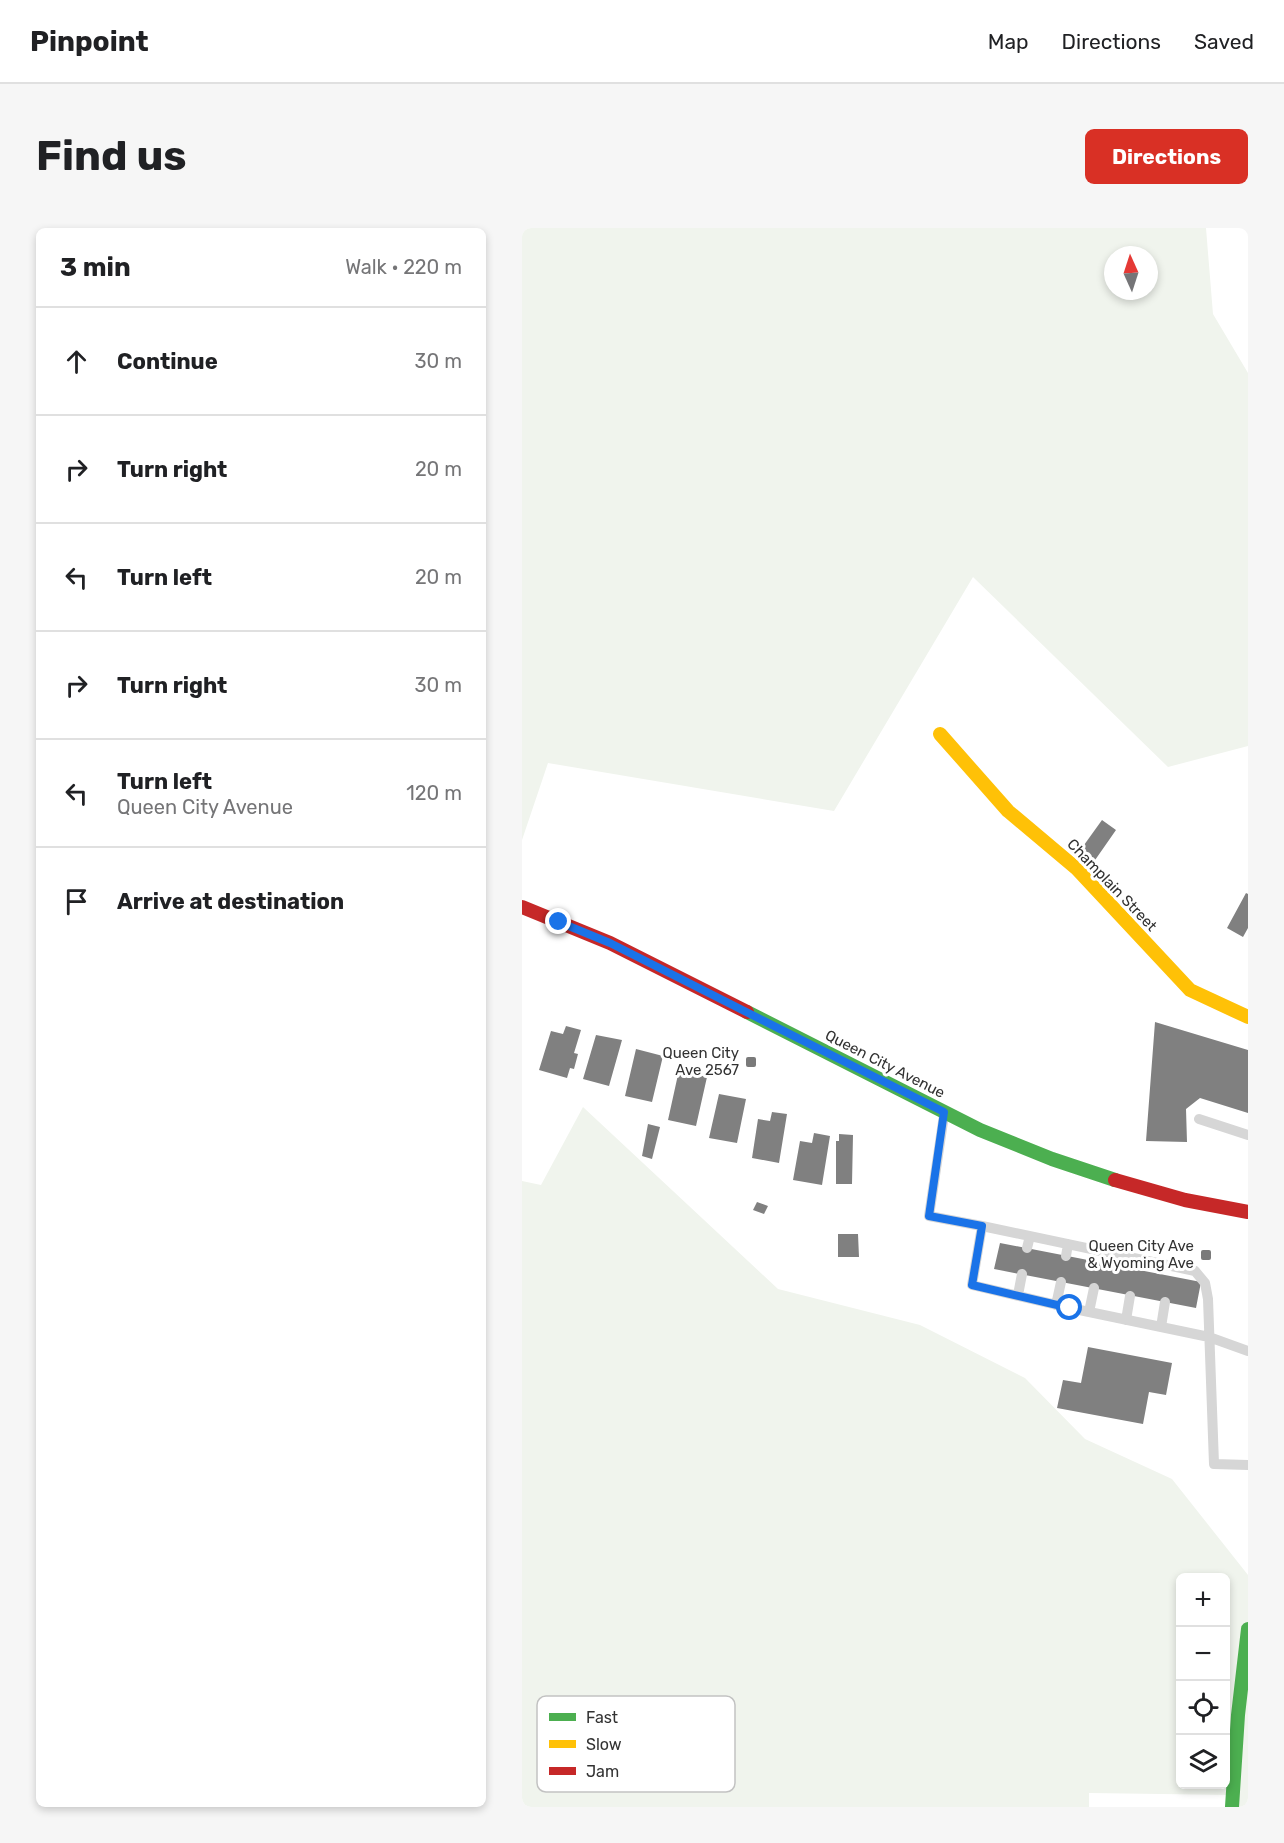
<!DOCTYPE html>
<meta charset="utf-8">
<style>
body{margin:0;font-family:Rubik,sans-serif;background:#f6f6f6;color:#202124}
.controls{position:absolute;right:18px;bottom:18px;display:grid;overflow:hidden;border-radius:9px;box-shadow:0 3px 9px #0003}
.controls button{width:54px;height:54px;display:grid;place-items:center;padding:0;border:0;border-bottom:2px solid #e0e0e0;background:#fff;color:#202124;font:30px sans-serif}
.compass{position:absolute;left:582px;top:18px;width:54px;height:54px;border-radius:50%;background:#fff;box-shadow:0 3px 9px #0003;rotate:357deg}
.stop{position:absolute;width:18px;height:18px;margin:-14px;border:4px solid #1a73e8;border-radius:50%;background:#fff}
.stop.end{background:#1a73e8;border-color:#fff;box-shadow:0 2px 6px #0008}
.list{margin:0;padding:0;list-style:none}
h2{display:flex;justify-content:space-between;align-items:center;height:78px;margin:0;padding:0 24px;font-size:26px}
h2 small{font-size:20px;font-weight:400;color:#757577}
.list li{display:grid;grid-template-columns:39px 1fr auto;gap:18px;align-items:center;box-sizing:border-box;height:108px;padding:0 24px;border-top:2px solid #e0e0e0}
.list b{display:block;font-size:22px;white-space:nowrap}
.list p{margin:0;font-size:20px;white-space:nowrap;color:#757577}
.list em{font-size:20px;font-style:normal;color:#757577}
.icon{flex:none;width:33px;height:33px;fill:none;stroke:currentColor;stroke-width:2;stroke-linecap:round;stroke-linejoin:round}
.map{position:relative;flex:none;width:726px;height:1579px;overflow:hidden;border-radius:9px}
header{display:flex;align-items:center;gap:36px;box-sizing:border-box;height:84px;padding:0 30px;background:#fff;border-bottom:2px solid #e0e0e0}
header strong{font-size:28px}
nav{display:flex;gap:33px;margin-inline-start:auto;font-size:21px}
.intro{display:flex;align-items:center;justify-content:space-between;box-sizing:border-box;height:144px;padding:0 36px}
h1{margin:0;font-size:42px}
.button{padding:15px 27px;border-radius:9px;background:#d93025;color:#fff;font-size:21px;font-weight:700}
main{display:flex;gap:36px;padding:0 36px}
aside{flex:1;background:#fff;border-radius:9px;box-shadow:0 3px 9px #0003}
.map>svg:first-child{display:block}
.green{fill:#f0f4ed;fill-rule:evenodd}
.building{fill:#808080}
.lines{fill:none;stroke-linecap:round;stroke-linejoin:round}
.lane{stroke:#d6d6d6;stroke-width:10}
.fast{stroke:#4caf50;stroke-width:14}
.slow{stroke:#ffc107;stroke-width:14}
.jam{stroke:#c62828;stroke-width:14}
.route{stroke:#1a73e8;stroke-width:8}
.poi-dot{fill:#7a7a7a;stroke:#fff;stroke-width:2}
.labels{text-anchor:middle;stroke-width:6;stroke-linejoin:round;paint-order:stroke}
.street-label{font-size:15px;fill:#323232;stroke:#fff}
.poi-label{font-size:15px;fill:#323232;stroke:#fff;text-anchor:end}
.key{fill:#fff;stroke:#c2c2c2;stroke-width:1.5}
.key-label{font-size:16px;fill:#323232}
</style>
<header>
<strong>Pinpoint</strong>
<nav><a>Map</a><a>Directions</a><a>Saved</a></nav>
</header>
<div class="intro"><h1>Find us</h1><a class="button">Directions</a></div>
<main>
<aside>
<h2>3 min<small>Walk · 220 m</small></h2>
<ul class="list">
<li><svg class="icon" aria-label="ahead" viewBox="0 0 24 24"><path d="M12 20V5M6 11l6-6 6 6"/></svg><div><b>Continue</b></div><em>30 m</em></li>
<li><svg class="icon" aria-label="right" viewBox="0 0 24 24"><path d="M7 20v-9h11M14 6l5 5-5 5"/></svg><div><b>Turn right</b></div><em>20 m</em></li>
<li><svg class="icon" aria-label="left" viewBox="0 0 24 24"><path d="M17 20v-9H6M10 6l-5 5 5 5"/></svg><div><b>Turn left</b></div><em>20 m</em></li>
<li><svg class="icon" aria-label="right" viewBox="0 0 24 24"><path d="M7 20v-9h11M14 6l5 5-5 5"/></svg><div><b>Turn right</b></div><em>30 m</em></li>
<li><svg class="icon" aria-label="left" viewBox="0 0 24 24"><path d="M17 20v-9H6M10 6l-5 5 5 5"/></svg><div><b>Turn left</b><p>Queen City Avenue</p></div><em>120 m</em></li>
<li><svg class="icon" aria-label="arrive" viewBox="0 0 24 24"><path d="M6 21V4h12l-3 4 3 4H6"/></svg><div><b>Arrive at destination</b></div></li>
</ul>
</aside>
<div class="map">
<svg width="726" height="1579" viewBox="0 0 726 1579">
<rect width="100%" height="100%" fill="#fff"/>
<path class="green" d="M 0,0 L 684,0 L 691,86 L 726,145 L 726,518 L 646,539 L 451,349 L 312,583 L 26,535 L 0,612 ZM 591,27 L 627,27 L 627,63 L 591,63 Z
M 61,879 L 256,1061 L 398,1097 L 503,1150 L 563,1211 L 650,1251 L 726,1347 L 726,1579 L 710,1579 L 710,1567 L 567,1565 L 567,1579 L 0,1579 L 0,953 L 19,957 ZM 658,1350 L 704,1350 L 704,1556 L 658,1556 Z"/>
<path class="building" d="M 580,592 L 594,602 L 571,635 L 557,624 Z
M 724,665 L 726,666 L 726,700 L 721,709 L 705,700 Z
M 633,794 L 726,822 L 726,885 L 678,870 L 664,881 L 665,914 L 624,913 Z
M 44,798 L 59,802 L 52,825 L 56,826 L 52,841 L 48,840 L 45,850 L 17,842 L 29,803 L 41,806 Z
M 74,807 L 100,812 L 87,858 L 61,851 Z
M 114,821 L 141,828 L 130,874 L 103,868 Z
M 157,842 L 185,849 L 174,898 L 146,892 Z
M 197,866 L 224,871 L 215,915 L 187,910 Z
M 250,884 L 265,886 L 257,935 L 230,930 L 236,891 L 248,893 Z
M 126,896 L 138,899 L 130,931 L 120,928 Z
M 292,905 L 308,908 L 300,957 L 271,952 L 278,913 L 290,915 Z
M 317,906 L 331,907 L 330,956 L 314,956 L 314,913 L 317,913 Z
M 235,974 L 246,978 L 242,986 L 231,982 Z
M 316,1006 L 336,1006 L 337,1029 L 316,1029 Z
M 478,1015 L 679,1054 L 674,1080 L 472,1041 Z
M 566,1119 L 650,1135 L 644,1167 L 627,1164 L 621,1196 L 535,1180 L 541,1152 L 559,1155 Z"/>
<g class="lines">
<path class="lane" d="M 422,887 L 407,988 L 460,998 L 450,1057 L 548,1080 L 687,1109 L 726,1123
M 677,891 L 726,907
M 460,998 L 673,1043 L 683,1055 L 686,1071 L 692,1236 L 726,1237
M 505,1020 L 508,1008
M 544,1028 L 546,1016
M 496,1067 L 500,1046
M 534,1077 L 539,1054
M 567,1084 L 572,1060
M 604,1092 L 608,1068
M 639,1099 L 643,1074"/>
<path class="fast" d="M 225,784 L 458,902 L 530,931 L 593,952
M 710,1579 L 716,1487 L 726,1401"/>
<path class="slow" d="M 418,506 L 486,583 L 555,641 L 668,762 L 726,789"/>
<path class="jam" d="M 0,679 L 88,715 L 225,784
M 593,952 L 663,972 L 726,984"/>
</g>
<g class="lines">
<path class="route" d="M 37,694 L 88,715 L 422,884 L 407,988 L 460,998 L 450,1057 L 548,1080"/>
</g>
<g class="poi-dot">
<rect x="223" y="828" width="12" height="12" rx="3"/>
<rect x="678" y="1021" width="12" height="12" rx="3"/>
</g>
<g class="labels">
<g class="street-label">
<text transform="translate(590 657) rotate(46)" y="5">Champlain Street</text>
<text transform="translate(363 836) rotate(27)" y="5">Queen City Avenue</text>
</g>
<g class="poi-label">
<text x="217" y="830">Queen City<tspan x="217" dy="17">Ave 2567</tspan></text>
<text x="672" y="1023">Queen City Ave<tspan x="672" dy="17">&amp; Wyoming Ave</tspan></text>
</g>
</g>
<rect x="15" y="1468" width="198" height="96" rx="9" class="key"/>
<rect x="27" y="1485" width="27" height="8" fill="#4caf50"/>
<rect x="27" y="1512" width="27" height="8" fill="#ffc107"/>
<rect x="27" y="1539" width="27" height="8" fill="#c62828"/>
<g class="key-label">
<text x="64" y="1495">Fast</text>
<text x="64" y="1522">Slow</text>
<text x="64" y="1549">Jam</text>
</g>
</svg>
<div class="controls">
<button>+</button>
<button>−</button>
<button><svg class="icon" aria-label="locate" viewBox="0 0 24 24"><circle cx="12" cy="12" r="6"/><path d="M12 2v4M12 18v4M2 12h4M18 12h4"/></svg></button>
<button><svg class="icon" aria-label="layers" viewBox="0 0 24 24"><path d="M12 4l9 5-9 5-9-5zM3 14l9 5 9-5"/></svg></button>
</div>
<svg class="compass" viewBox="-18 -18 36 36"><path d="M0-13l5 13h-10z" fill="#e53935"/><path d="M0 13l5-13h-10z" fill="#757577"/></svg>
<div class="stop" style="left:548px;top:1080px"></div>
<div class="stop end" style="left:37px;top:694px"></div>
</div>
</main>
